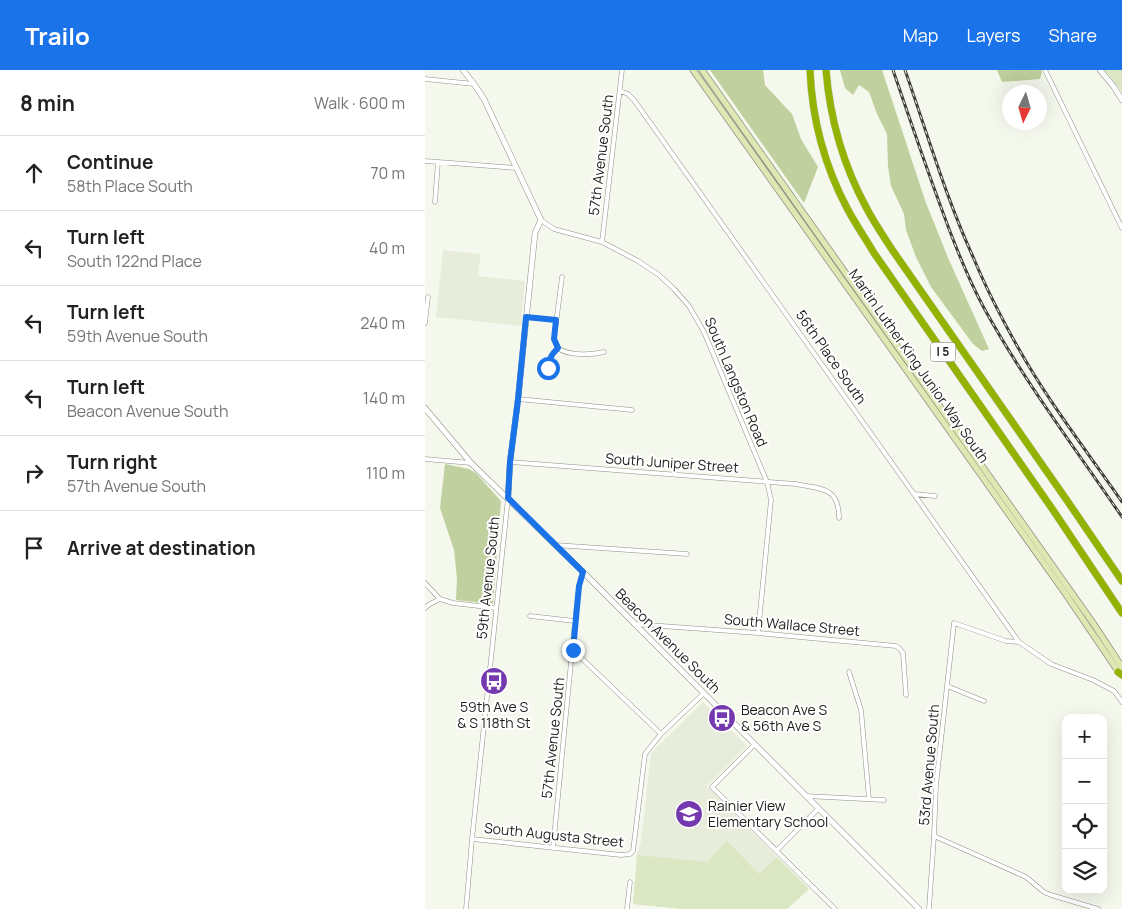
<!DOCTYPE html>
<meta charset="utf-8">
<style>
body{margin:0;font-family:Manrope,sans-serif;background:#f6f6f6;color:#222}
.controls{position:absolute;right:15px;bottom:15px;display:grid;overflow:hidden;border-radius:10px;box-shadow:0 5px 20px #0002}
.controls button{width:45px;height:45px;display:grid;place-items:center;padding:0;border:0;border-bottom:1px solid #e0e0e0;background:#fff;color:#222;font:25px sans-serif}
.compass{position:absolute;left:577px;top:15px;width:45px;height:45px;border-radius:50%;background:#fff;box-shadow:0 5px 20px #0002;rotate:185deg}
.stop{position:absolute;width:15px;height:15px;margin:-11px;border:4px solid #1a73e8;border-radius:50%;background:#fff}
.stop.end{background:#1a73e8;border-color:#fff;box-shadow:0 1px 5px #0008}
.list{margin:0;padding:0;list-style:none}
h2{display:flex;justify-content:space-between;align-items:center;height:65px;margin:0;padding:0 20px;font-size:21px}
h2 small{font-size:16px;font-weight:400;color:#767676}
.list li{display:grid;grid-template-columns:32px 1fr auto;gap:15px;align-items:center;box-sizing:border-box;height:75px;padding:0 20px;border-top:1px solid #e0e0e0}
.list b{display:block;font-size:19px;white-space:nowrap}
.list p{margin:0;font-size:16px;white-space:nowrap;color:#767676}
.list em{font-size:16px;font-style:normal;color:#767676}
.icon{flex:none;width:28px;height:28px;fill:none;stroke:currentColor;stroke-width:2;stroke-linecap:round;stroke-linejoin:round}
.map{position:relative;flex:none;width:697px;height:839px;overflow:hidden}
header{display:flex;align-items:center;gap:30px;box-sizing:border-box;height:70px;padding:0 25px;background:#1a73e8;color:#fff}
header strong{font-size:24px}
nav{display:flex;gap:28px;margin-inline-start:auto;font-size:18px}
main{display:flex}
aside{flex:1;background:#fff}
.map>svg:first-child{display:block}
.built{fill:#e7edda}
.green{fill:#dbe6c3}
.forest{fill:#c0d09e}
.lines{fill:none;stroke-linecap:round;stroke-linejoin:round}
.minor-casing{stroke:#8c9085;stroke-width:5}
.tertiary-casing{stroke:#8c9085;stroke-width:6}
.secondary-casing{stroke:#8c9085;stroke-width:7}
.motorway-casing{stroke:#d6d6d6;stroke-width:8}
.minor{stroke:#fff;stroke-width:4}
.tertiary{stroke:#fff;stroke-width:5}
.secondary{stroke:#dfe8b2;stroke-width:5.5}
.motorway{stroke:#93b300;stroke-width:7}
.rail-casing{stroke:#3f413b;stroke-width:3}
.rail{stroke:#fff;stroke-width:1;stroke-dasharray:4;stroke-linecap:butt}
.route{stroke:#1a73e8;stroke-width:6}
.labels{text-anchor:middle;stroke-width:4;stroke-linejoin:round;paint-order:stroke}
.shield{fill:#fff;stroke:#61625f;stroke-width:1}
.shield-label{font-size:12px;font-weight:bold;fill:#1d1e1a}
.street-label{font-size:14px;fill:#1d1e1a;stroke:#fff}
.poi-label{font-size:14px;fill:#1d1e1a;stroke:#fff;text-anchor:start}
</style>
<header>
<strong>Trailo</strong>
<nav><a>Map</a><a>Layers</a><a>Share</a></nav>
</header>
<main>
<aside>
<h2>8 min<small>Walk · 600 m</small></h2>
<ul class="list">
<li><svg class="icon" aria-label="ahead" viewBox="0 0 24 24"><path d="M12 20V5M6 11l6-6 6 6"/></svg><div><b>Continue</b><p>58th Place South</p></div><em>70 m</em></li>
<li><svg class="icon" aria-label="left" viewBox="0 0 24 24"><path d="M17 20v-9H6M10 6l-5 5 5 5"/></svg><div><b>Turn left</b><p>South 122nd Place</p></div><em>40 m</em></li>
<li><svg class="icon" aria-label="left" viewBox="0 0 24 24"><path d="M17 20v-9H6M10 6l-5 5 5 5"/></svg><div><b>Turn left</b><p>59th Avenue South</p></div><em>240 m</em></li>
<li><svg class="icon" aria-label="left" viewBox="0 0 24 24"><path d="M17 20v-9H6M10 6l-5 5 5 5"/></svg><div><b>Turn left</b><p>Beacon Avenue South</p></div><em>140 m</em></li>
<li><svg class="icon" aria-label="right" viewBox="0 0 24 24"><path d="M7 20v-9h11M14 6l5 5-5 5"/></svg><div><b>Turn right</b><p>57th Avenue South</p></div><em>110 m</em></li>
<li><svg class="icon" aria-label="arrive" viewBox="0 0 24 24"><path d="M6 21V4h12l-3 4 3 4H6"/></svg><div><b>Arrive at destination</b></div></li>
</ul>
</aside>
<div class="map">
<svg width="697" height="839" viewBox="0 0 697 839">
<rect width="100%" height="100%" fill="#f5f9ed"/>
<path class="built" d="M 18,180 L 56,184 L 53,206 L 100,211 L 96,256 L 11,247 Z
M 278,632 L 322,676 L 282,716 L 384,819 L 362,839 L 258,839 L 208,834 L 212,785 L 216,771 L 226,683 Z"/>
<path class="green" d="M 679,0 L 697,0 L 697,22 L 684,5 Z
M 267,739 L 278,750 L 272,756 L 261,745 Z
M 302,771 L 334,804 L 352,787 L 384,819 L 362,839 L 258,839 L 208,834 L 212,785 L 282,792 Z"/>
<path class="forest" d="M 285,0 L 338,0 L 340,15 L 367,44 L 376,69 L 393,97 L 379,133 Z
M 415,0 L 457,0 L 501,133 L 524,190 L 564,279 L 557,281 L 548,274 L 506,217 L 491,187 L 481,160 L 479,144 L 466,116 L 463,97 L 462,64 L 452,44 L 444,22 L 434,15 L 428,25 L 420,18 Z
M 572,0 L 616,0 L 617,2 L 615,9 L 577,12 Z
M 20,394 L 44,399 L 51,403 L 76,431 L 68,534 L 31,530 L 32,508 L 29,480 L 15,438 Z"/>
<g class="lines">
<g class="minor-casing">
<path id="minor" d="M 620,0 L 697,158
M 0,9 L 49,14
M 195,21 L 203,24 L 209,30 L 594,572
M 0,91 L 91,98
M 10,132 L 13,92
M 116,150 L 129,159 L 177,172 L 213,191 L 234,205 L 249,219 L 264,236 L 279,262 L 342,412 L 346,430 L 333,563
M 177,172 L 197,0
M 101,247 L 131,250
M 0,253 L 3,227
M 133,278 C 143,286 167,285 179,282
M 123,298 C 124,289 126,285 133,278 L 129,269 L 137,207
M 93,329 L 207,340
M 0,389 L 46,393
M 85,392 L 371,414 C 395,419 414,416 414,448
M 489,424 L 510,426
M 130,475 L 262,484
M 0,513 L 15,529 L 5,534 L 0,538
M 15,529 L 28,533 L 71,538
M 105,546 L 150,551
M 209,554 L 333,563 L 471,576 L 474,578 L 478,583 L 481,625
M 148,580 L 236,664
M 424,602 L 436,640 L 444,729
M 522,616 L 559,631
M 330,674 L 287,717 L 410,839
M 381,726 L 459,730
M 509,766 L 601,807 L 619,822 L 626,825 L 673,839
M 47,769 L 196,785 L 205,784 L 208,781 L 220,684 L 236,664 L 279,623
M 128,778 L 150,551 L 154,516 L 158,502
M 352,780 L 393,739
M 41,839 L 47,769 L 83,428
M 202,839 L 205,812
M 504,839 L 509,766 L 511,715 L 529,553 L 581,571 L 594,572 L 626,594 L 668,610 L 689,621 L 697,632"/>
</g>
<g class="tertiary-casing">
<path id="tertiary" d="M 38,0 L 49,14 L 59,29 L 116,150 L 110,163 L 93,329 L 85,392 L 83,428
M 675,0 L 689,17 L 697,30
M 0,338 L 46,393 L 158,502 L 494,839"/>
</g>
<g class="secondary-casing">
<path id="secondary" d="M 268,0 L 640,523 L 695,604
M 277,0 L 668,553 L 697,597"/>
</g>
<g class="motorway-casing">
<path id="motorway" d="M 385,0 C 387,49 400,97 423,140 C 431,155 441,169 449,183 L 628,440 L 697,543
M 401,0 C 405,50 418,95 442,139 C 450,154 459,167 468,181 L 641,429 L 697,511
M 693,602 L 697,605"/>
</g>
<use href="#minor" class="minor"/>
<use href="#tertiary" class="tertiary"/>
<use href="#secondary" class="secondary"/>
<use href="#motorway" class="motorway"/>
<g class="rail-casing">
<path id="rail" d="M 468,0 C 484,47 500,94 517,140 C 529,173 542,207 559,238 C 599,311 650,378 697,447
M 480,0 C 502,63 521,128 549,189 C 561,218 576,247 591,274 C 622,330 661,380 697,432"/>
</g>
<use href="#rail" class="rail"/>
</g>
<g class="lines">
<path class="route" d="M 123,298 C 124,289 126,285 133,278 L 129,269 L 131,250 L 101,247 L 93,330 L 85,392 L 83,428 L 158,502 L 154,516 L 148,580"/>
</g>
<defs>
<g id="bus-disc" transform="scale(1.4375)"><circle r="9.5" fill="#7439af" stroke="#fff"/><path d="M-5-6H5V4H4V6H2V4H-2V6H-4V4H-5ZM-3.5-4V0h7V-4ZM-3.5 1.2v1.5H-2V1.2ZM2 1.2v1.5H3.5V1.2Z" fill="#fff"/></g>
<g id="school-disc" transform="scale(1.4375)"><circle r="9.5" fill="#7439af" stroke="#fff"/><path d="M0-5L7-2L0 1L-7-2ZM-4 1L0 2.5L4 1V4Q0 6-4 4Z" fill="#fff"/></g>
</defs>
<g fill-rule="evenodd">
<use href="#bus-disc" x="69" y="611"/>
<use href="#bus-disc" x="297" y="648"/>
<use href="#school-disc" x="264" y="744"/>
</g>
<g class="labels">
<rect class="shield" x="505.5" y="272.5" width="25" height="19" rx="4"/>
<g class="shield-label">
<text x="518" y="286">I 5</text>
</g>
<g class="street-label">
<text transform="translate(176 85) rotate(-83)" y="5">57th Avenue South</text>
<text transform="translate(406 287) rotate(55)" y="5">56th Place South</text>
<text transform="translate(494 296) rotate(55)" y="5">Martin Luther King Junior Way South</text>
<text transform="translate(311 312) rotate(67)" y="5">South Langston Road</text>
<text transform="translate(247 393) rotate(4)" y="5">South Juniper Street</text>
<text transform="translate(63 508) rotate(-84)" y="5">59th Avenue South</text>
<text transform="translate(367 555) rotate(5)" y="5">South Wallace Street</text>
<text transform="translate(243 571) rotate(45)" y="5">Beacon Avenue South</text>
<text transform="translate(128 668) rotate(-84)" y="5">57th Avenue South</text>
<text transform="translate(504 695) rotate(-85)" y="5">53rd Avenue South</text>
<text transform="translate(129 765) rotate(6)" y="5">South Augusta Street</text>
</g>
<g class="poi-label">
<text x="69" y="642" text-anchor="middle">59th Ave S<tspan x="69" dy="16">&amp; S 118th St</tspan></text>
<text x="316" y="645">Beacon Ave S<tspan x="316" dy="16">&amp; 56th Ave S</tspan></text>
<text x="283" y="741">Rainier View<tspan x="283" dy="16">Elementary School</tspan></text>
</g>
</g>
</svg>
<div class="controls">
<button>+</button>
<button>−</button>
<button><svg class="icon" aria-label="locate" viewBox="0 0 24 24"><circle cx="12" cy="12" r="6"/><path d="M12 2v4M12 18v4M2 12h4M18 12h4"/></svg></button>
<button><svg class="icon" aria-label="layers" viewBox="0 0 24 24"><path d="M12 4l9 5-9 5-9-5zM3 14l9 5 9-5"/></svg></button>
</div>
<svg class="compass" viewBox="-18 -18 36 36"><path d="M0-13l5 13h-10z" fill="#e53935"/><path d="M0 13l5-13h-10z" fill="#767676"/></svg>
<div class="stop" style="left:123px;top:298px"></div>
<div class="stop end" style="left:148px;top:580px"></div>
</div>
</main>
